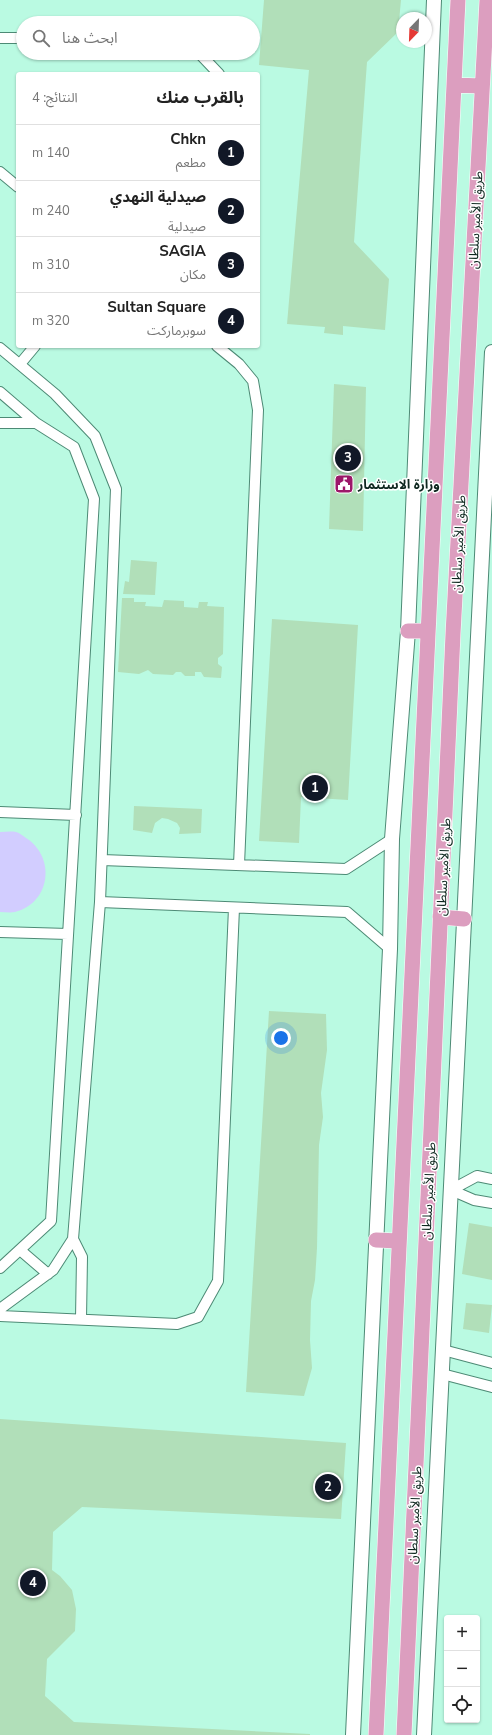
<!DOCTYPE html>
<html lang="ar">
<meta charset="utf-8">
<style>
body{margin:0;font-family:"Nunito Sans","Noto Sans Arabic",sans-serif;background:#f2f2f2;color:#222;direction:rtl}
.controls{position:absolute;right:12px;bottom:12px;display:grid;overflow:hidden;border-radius:4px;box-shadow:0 1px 3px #0004}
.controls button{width:36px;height:36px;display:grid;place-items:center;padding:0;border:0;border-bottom:1px solid #e0e0e0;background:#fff;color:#222;font:20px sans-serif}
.compass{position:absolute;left:396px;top:12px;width:36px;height:36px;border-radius:50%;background:#fff;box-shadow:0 1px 3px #0004;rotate:203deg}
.you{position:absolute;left:281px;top:1038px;width:14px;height:14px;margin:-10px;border:3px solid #fff;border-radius:50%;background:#1a73e8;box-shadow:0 0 0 6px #1a73e833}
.badge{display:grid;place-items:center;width:26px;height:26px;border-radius:50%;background:#111827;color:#fff;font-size:13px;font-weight:700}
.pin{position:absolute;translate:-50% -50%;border:2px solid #fff;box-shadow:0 1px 4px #0006}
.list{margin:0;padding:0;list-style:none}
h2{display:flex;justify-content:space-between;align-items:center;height:52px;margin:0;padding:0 16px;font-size:17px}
h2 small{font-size:13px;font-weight:400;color:#767676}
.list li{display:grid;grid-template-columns:26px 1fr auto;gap:12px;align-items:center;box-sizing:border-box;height:56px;padding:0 16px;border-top:1px solid #e0e0e0}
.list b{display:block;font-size:15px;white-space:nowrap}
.list p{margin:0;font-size:13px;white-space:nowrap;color:#767676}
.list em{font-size:13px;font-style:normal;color:#767676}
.icon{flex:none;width:22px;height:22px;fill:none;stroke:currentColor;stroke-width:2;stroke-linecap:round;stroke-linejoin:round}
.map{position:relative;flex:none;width:492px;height:1735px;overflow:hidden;direction:ltr}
.search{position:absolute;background:#fff;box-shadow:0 1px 3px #0004;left:16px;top:16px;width:244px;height:44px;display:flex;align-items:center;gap:10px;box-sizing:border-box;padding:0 14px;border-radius:22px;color:#767676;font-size:15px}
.panel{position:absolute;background:#fff;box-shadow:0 1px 3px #0004;left:16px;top:72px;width:244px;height:276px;border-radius:4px;direction:rtl}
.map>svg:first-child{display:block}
.green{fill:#d2cdff}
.building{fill:#b1dfb9}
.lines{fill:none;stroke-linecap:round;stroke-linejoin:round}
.minor-casing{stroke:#4d8a75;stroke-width:12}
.secondary-casing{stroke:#4d8a75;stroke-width:16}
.primary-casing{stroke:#fff;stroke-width:16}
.minor{stroke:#fff;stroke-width:10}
.secondary{stroke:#fff;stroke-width:14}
.primary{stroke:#dc9ebf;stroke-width:15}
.labels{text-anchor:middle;stroke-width:3;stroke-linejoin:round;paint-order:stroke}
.street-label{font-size:13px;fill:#0e271f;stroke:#fff}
.poi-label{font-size:13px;font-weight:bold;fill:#0e271f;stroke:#fff;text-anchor:start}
</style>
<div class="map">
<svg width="492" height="1735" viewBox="0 0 492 1735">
<rect width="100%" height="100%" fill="#bafae2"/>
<path class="green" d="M 0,832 C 5,832 11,831 16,832 C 20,833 23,836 26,838 C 56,857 51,903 15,912 C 10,913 5,912 0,912 Z"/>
<path class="building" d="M 264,0 L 401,0 L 398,32 L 367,62 L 354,242 L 389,279 L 385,330 L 343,326 L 343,335 L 324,333 L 325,327 L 287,324 L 309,70 L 259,65 Z
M 334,384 L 366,387 L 363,531 L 329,529 Z
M 131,560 L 157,562 L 155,595 L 123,594 L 125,581 L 129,582 Z
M 122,598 L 134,598 L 134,602 L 146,602 L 145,606 L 162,607 L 164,600 L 184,601 L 184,607 L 198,608 L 199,602 L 208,602 L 207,606 L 224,607 L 223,654 L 218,658 L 218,664 L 222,667 L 221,678 L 204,677 L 201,672 L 195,672 L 195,676 L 185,676 L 181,672 L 176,672 L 173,675 L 153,674 L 148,670 L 139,674 L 118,672 Z
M 272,619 L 358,625 L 348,800 L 301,797 L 299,843 L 259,841 Z
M 134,806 L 202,809 L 201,833 L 179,834 L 180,828 L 177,823 L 168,819 L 162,818 L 155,823 L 152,833 L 133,830 Z
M 269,1011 L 326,1014 L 327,1050 L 321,1093 L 323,1117 L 319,1145 L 317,1248 L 315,1280 L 311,1301 L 310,1340 L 312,1368 L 304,1396 L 246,1392 Z
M 469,1223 L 492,1227 L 492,1280 L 462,1274 Z
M 466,1303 L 492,1305 L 489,1333 L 463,1329 Z
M 0,1419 L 346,1443 L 341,1519 L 82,1507 L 53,1532 L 52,1570 L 60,1576 L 72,1590 L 76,1609 L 75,1631 L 47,1659 L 45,1696 L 74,1722 L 310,1734 L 310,1735 L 0,1735 Z"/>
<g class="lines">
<g class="minor-casing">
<path id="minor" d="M 0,38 L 23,38
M 199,53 L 219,74
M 0,172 L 18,187
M 217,346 L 239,364 L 253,381 L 258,410 L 239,865
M 0,348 L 55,394 L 95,436 L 116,489 L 100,902 L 73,1239 L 53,1270 L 0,1309
M 20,364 L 35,346
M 0,392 L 36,423 L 74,447 L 94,499 L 51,1221 L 0,1268
M 0,423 L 36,423
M 0,812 L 76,815
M 102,860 L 346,869 L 392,839
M 100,902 L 347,912 L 390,949
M 0,932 L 68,934
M 451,1190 L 477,1176 L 492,1179
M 451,1190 L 474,1200 L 492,1203
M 73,1239 L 82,1257 L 81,1319
M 20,1250 L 48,1274
M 0,1316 L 177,1324 L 198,1317 L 218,1281 L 234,908
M 443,1350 L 492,1363
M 442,1374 L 492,1387"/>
</g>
<g class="secondary-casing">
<path id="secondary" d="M 353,1735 L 390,949 L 392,839 L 408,631 L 434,0
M 424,1735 L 492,352"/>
</g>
<g class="primary-casing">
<path id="primary" d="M 454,85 L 482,86
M 408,631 L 428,631
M 440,917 L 464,919
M 376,1240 L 399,1241
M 376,1735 L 458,0
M 404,1735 L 453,634 L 487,0"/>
</g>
<use href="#minor" class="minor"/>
<use href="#secondary" class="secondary"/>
<use href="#primary" class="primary"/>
</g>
<defs>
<g id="civic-square" transform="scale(1)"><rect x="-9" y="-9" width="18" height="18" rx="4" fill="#9d1869" stroke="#fff"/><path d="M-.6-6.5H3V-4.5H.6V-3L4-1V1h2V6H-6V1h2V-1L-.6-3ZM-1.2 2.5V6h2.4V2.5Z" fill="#fff"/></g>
</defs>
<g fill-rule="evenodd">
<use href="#civic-square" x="344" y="484"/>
</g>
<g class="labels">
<g class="street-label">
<text transform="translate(475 220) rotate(-87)" y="5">طريق الأمير سلطان</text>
<text transform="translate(458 544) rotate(-87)" y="5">طريق الأمير سلطان</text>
<text transform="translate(443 867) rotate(-87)" y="5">طريق الأمير سلطان</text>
<text transform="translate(428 1191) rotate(-87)" y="5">طريق الأمير سلطان</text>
<text transform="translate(414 1515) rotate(-87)" y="5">طريق الأمير سلطان</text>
</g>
<g class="poi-label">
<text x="358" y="489">وزارة الاستثمار</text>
</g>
</g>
</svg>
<div class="controls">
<button>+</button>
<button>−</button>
<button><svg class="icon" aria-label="locate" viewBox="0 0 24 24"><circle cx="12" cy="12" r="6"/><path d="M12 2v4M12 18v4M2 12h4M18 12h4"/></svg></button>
</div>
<svg class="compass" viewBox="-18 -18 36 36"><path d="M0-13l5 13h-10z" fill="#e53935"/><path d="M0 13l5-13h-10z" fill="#767676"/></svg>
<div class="you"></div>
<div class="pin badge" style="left:315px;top:788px">1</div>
<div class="pin badge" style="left:328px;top:1487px">2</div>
<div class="pin badge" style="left:348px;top:458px">3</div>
<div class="pin badge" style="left:33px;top:1583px">4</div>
<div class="search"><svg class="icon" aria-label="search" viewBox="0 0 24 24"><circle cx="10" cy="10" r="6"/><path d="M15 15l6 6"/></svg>ابحث هنا</div>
<section class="panel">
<h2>بالقرب منك<small>النتائج: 4</small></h2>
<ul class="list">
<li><span class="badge">1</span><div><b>Chkn</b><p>مطعم</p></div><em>140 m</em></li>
<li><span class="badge">2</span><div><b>صيدلية النهدي</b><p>صيدلية</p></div><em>240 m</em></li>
<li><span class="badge">3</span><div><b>SAGIA</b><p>مكان</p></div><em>310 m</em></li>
<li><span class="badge">4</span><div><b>Sultan Square</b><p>سوبرماركت</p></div><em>320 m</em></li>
</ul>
</section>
</div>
